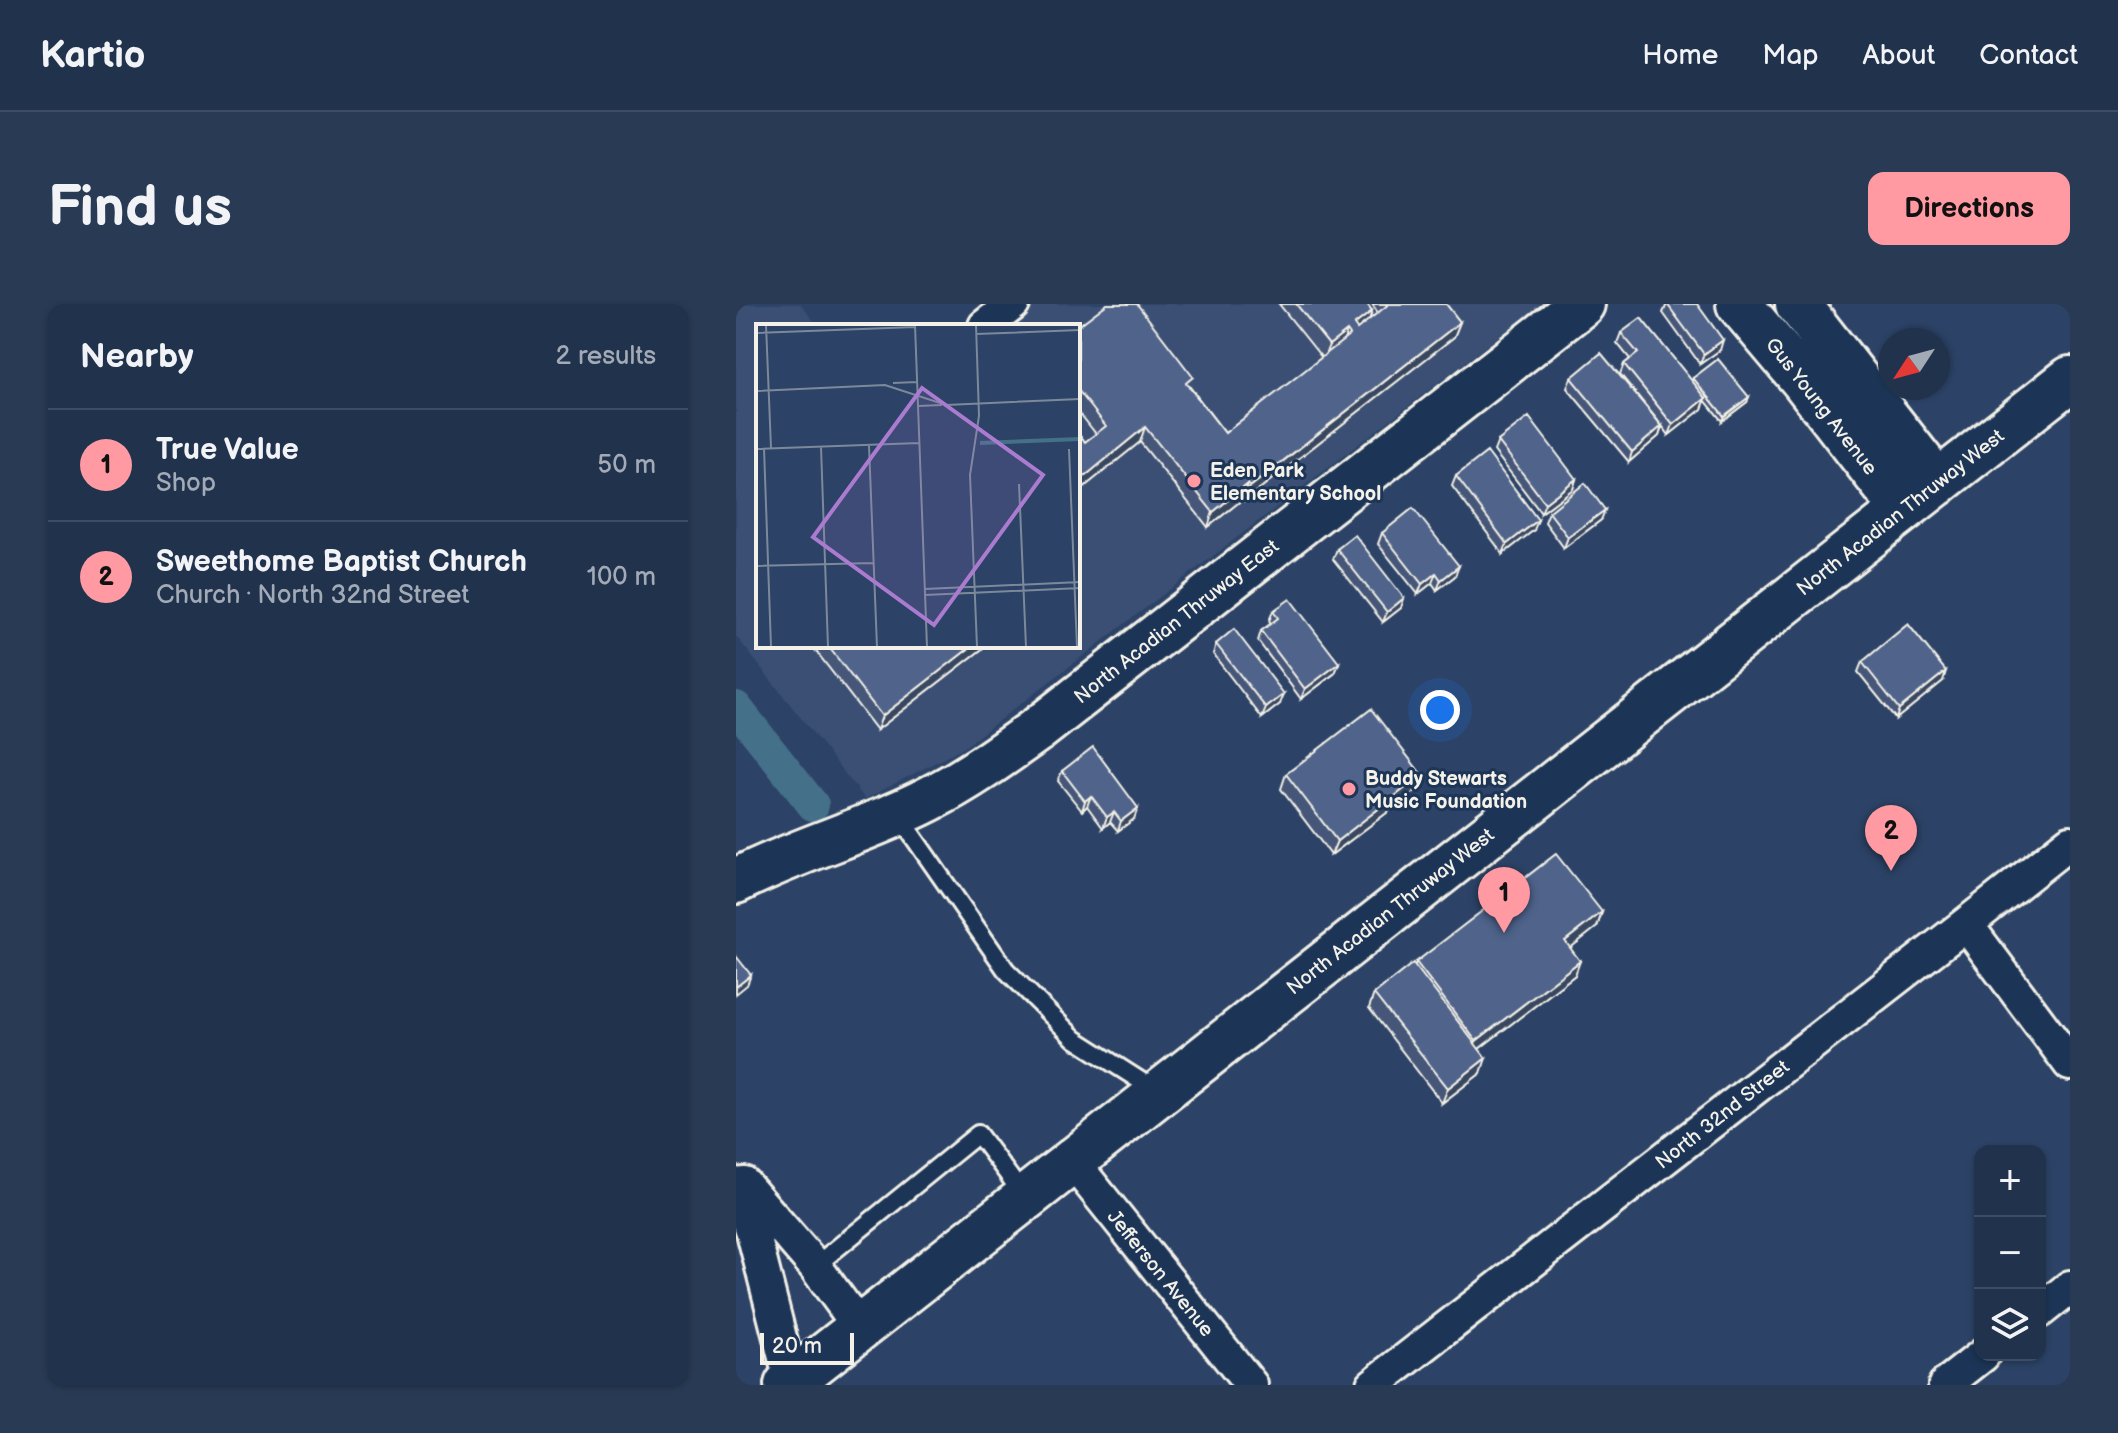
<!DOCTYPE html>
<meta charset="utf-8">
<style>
body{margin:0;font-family:"Balsamiq Sans",sans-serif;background:#293a54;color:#f1f3f6}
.controls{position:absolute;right:24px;bottom:24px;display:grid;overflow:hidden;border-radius:16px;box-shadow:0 2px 6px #0004}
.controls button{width:72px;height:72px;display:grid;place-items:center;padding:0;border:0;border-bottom:2px solid #3e4d65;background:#21324d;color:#f1f3f6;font:40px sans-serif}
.compass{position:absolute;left:1142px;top:24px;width:72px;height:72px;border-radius:50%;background:#21324d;box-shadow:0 2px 6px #0004;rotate:234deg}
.scale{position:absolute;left:24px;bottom:20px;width:94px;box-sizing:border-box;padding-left:8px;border:4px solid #f4f1e8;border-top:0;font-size:22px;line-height:28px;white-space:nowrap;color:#f4f1e8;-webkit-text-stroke:6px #1d3557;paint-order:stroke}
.you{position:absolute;left:704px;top:406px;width:28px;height:28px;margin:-20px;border:6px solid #fff;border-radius:50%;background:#1a73e8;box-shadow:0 0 0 12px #1a73e833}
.badge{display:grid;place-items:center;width:52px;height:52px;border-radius:50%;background:#ff9aa2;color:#111;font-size:26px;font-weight:700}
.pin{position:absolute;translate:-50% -66px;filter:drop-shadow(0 2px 4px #0008)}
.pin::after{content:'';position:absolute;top:42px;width:28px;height:24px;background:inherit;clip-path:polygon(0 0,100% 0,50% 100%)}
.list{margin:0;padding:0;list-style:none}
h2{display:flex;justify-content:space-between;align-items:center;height:104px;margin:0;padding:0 32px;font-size:34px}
h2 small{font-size:26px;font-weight:400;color:#a2aab6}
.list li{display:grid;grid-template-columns:52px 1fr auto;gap:24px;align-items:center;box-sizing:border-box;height:112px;padding:0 32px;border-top:2px solid #3e4d65}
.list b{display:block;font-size:30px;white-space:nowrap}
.list p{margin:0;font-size:26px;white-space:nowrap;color:#a2aab6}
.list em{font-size:26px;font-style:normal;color:#a2aab6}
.icon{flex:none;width:44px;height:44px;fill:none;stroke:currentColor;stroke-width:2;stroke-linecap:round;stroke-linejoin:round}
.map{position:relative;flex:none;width:1334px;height:1081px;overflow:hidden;border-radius:16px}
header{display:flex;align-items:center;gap:48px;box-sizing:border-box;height:112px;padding:0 40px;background:#21324d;border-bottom:2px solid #3e4d65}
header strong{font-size:38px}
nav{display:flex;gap:44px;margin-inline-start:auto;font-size:28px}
.intro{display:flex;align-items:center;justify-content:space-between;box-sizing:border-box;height:192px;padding:0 48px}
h1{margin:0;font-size:56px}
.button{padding:20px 36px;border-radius:16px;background:#ff9aa2;color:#111;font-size:28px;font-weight:700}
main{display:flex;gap:48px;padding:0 48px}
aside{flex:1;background:#21324d;border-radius:16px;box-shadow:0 2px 6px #0004}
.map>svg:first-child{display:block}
.built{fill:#3a5074}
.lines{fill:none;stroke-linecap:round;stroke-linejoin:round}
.canal{stroke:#447089;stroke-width:32}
.lane-casing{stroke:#f4f1e8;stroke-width:22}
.street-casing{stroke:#f4f1e8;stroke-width:38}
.secondary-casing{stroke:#f4f1e8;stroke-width:50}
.lane{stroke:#1d3557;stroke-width:16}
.street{stroke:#1d3557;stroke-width:32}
.secondary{stroke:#1d3557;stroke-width:44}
.wall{fill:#445678;stroke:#f4f1e8;stroke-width:2}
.shaded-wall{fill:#374661;stroke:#f4f1e8;stroke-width:2}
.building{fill:#4f648b;stroke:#f4f1e8;stroke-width:2}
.poi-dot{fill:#ff9aa2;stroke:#1d3557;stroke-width:3}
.labels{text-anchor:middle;stroke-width:6;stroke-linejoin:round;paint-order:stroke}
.street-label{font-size:20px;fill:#f4f1e8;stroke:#1d3557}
.poi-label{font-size:20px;font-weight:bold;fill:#f4f1e8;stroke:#1d3557;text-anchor:start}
.inset-river{fill:none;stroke:#447089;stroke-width:4}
.inset-road{fill:none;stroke:#7c899b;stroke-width:2}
.view{fill:#ab7bcf;fill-opacity:0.15;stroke:#ab7bcf;stroke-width:4}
.inset-edge{fill:none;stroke:#f4f1e8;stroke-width:4}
</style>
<header>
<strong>Kartio</strong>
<nav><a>Home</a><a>Map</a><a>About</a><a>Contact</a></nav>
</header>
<div class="intro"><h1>Find us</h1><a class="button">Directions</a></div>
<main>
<aside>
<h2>Nearby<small>2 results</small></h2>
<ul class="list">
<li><span class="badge">1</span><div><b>True Value</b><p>Shop</p></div><em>50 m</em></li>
<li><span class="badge">2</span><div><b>Sweethome Baptist Church</b><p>Church · North 32nd Street</p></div><em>100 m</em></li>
</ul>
</aside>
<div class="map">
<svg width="1334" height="1081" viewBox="0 0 1334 1081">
<rect width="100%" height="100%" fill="#2c4367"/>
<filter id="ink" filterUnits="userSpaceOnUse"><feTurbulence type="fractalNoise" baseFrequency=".0125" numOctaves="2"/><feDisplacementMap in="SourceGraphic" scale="16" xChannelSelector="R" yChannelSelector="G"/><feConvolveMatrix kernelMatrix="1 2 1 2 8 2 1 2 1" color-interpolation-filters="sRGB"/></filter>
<g filter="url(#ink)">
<path class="built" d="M 0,0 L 65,0 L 81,22 L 22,22 L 22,342 L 342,342 L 342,22 L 271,22 L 299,0 L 805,0 L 227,444 L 129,495 L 0,332 Z"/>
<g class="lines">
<path class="canal" d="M 0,403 L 77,501"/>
<g class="lane-casing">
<path id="lane" d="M 162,511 L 270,666 L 339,735 L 422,788
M 79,962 L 242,830 L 288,892"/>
</g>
<g class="street-casing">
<path id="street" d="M 249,22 L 277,0
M 1230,620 L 1334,760
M 336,857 L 515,1081
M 0,880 L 17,928 L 56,1081
M 8,880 L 79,962 L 124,1024
M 1304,1007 L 1334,983
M 637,1081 L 1230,620 L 1334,538
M 1209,1081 L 1247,1051"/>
</g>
<g class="secondary-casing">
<path id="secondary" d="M 1003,0 L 1067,76 L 1167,205
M 1062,0 L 1202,179
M 0,577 C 62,545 131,527 193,495 C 231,476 267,450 302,425 L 846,0
M 51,1081 L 1334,75"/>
</g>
<use href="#lane" class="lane"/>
<use href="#street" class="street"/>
<use href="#secondary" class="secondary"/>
</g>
<path class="wall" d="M 543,0 L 631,0 L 636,7 L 633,16 L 642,9 L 636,0 L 710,0 L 724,18 L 718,33 L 508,197 L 507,195 L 472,223 L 404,138 L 342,188 L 342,130 L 349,138 L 360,130 L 342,107 L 342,22 L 454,83 L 489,129 L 586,54 Z
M 931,0 L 984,46 L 964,60 L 927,9 Z
M 885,29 L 956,78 L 957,74 L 1011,98 L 986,117 L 969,96 L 966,105 L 933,131 L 926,122 L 923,132 L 893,158 L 831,84 L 835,74 L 922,117 L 884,70 L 888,60 L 894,55 L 881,39 Z
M 762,137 L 840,175 L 837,185 L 805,209 L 758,147 Z
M 720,172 L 798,226 L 767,250 L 716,182 Z
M 813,208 L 865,216 L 828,244 L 809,218 Z
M 646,229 L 719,272 L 701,286 L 696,279 L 682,290 L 642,240 Z
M 601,245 L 668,294 L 665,304 L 647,318 L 597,255 Z
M 537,307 L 603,359 L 599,369 L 565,395 L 522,337 L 525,327 L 535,320 L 533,317 Z
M 480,340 L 544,400 L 526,414 L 477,350 Z
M 76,342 L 250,342 L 141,426 Z
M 1126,358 L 1207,377 L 1160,415 L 1122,368 Z
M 326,467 L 398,515 L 382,527 L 374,518 L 367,524 L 351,502 L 346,507 L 322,477 Z
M 550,470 L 681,486 L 595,551 L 545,485 Z
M 866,608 L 861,623 L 834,644 L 839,671 L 743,745 L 745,769 L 706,799 L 633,704 L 638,690 L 679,661 L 680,658 Z"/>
<path class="shaded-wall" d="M 636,7 L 631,22 L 613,36 L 618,21 Z
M 724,18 L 718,33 L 508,197 L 514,183 Z
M 611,27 L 606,42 L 587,56 L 593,41 Z
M 987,36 L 984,46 L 964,60 L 968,50 Z
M 1013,93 L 1011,98 L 986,117 L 988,112 Z
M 970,94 L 966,105 L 933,131 L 937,121 Z
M 926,122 L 923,132 L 893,158 L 896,148 Z
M 409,123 L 404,138 L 342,188 L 342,178 Z
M 840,175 L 837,185 L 805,209 L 809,199 Z
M 512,180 L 507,195 L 472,223 L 477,208 Z
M 869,206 L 865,216 L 828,244 L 832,233 Z
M 802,216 L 798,226 L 767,250 L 771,240 Z
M 723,262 L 719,272 L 701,286 L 705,276 Z
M 700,269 L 696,279 L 682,290 L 686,280 Z
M 668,294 L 665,304 L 647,318 L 651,308 Z
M 236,342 L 250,342 L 141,426 L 146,412 Z
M 603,359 L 599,369 L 565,395 L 569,385 Z
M 1210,367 L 1207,377 L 1160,415 L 1163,405 Z
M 548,390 L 544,400 L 526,414 L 530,404 Z
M 686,471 L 681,486 L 595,551 L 601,537 Z
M 355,492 L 351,502 L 346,507 L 349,497 Z
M 402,504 L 398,515 L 382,527 L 385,517 Z
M 378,508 L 374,518 L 367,524 L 371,513 Z
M 866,608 L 861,623 L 824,652 L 829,637 Z
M 844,657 L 839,671 L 735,751 L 740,737 Z
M 15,671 L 11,681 L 0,690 L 0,683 Z
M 750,754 L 745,769 L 706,799 L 712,784 Z"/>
<path class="building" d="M 371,0 L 401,0 L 457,73 L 450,79 L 489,129 L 614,31 L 611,27 L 593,41 L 560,0 L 631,0 L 636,7 L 618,21 L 621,25 L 653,0 L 710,0 L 724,18 L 514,183 L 512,180 L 477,208 L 409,123 L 342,178 L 342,130 L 349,138 L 370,122 L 342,86 L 342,22 Z
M 931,0 L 961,0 L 987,36 L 968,50 Z
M 905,14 L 970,94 L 937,121 L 888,60 L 902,49 L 885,29 Z
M 865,49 L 926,122 L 896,148 L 835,74 Z
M 982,55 L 1013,93 L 988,112 L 957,74 Z
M 793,113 L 840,175 L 809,199 L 762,137 Z
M 751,148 L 802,216 L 771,240 L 720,172 Z
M 849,179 L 869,206 L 832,233 L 813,208 Z
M 677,204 L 723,262 L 705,276 L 700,269 L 686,280 L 646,229 Z
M 619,231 L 668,294 L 651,308 L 601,245 Z
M 554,295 L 603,359 L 569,385 L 525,327 L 542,314 L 537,307 Z
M 1172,320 L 1210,367 L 1163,405 L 1126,358 Z
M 498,325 L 548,390 L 530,404 L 480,340 Z
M 92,342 L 236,342 L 146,412 Z
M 635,405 L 686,471 L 601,537 L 550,470 Z
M 357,443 L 402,504 L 385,517 L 378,508 L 371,513 L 355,492 L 349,497 L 326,467 Z
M 820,550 L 866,608 L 829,637 L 844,657 L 740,737 L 680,658 Z
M 0,652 L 15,671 L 0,683 Z
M 677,659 L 750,754 L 712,784 L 638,690 Z"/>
</g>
<g class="poi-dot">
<circle cx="458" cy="177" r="8"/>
<circle cx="613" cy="485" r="8"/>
</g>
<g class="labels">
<g class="street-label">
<text transform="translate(1086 102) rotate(52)" y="7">Gus Young Avenue</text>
<text transform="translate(1164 208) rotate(-38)" y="7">North Acadian Thruway West</text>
<text transform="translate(440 317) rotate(-38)" y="7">North Acadian Thruway East</text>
<text transform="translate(654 607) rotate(-38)" y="7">North Acadian Thruway West</text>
<text transform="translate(986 810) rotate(-38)" y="7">North 32nd Street</text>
<text transform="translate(425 969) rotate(51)" y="7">Jefferson Avenue</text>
</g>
<g class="poi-label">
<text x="474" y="173">Eden Park<tspan x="474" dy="23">Elementary School</tspan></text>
<text x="629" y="481">Buddy Stewarts<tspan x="629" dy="23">Music Foundation</tspan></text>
</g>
</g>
<g transform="translate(20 20)">
<rect width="324" height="324" fill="#2c4367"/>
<path class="inset-river" d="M 224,119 L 324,115"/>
<path class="inset-road" d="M 10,1 L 15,124M 159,1 L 171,323M 220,1 L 223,92 L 214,151 L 221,323M 0,9 L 159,3M 220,10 L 324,6M 137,59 L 161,58M 0,67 L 129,61 L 190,81 L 324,75M 162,82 L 186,81M 113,122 L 121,323M 65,123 L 72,323M 8,124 L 15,323M 0,125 L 163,119M 313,125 L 321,323M 263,160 L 270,323M 0,242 L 117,239M 169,265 L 324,258M 169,271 L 324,264"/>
<path class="view" d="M 166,64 L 287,151 L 178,301 L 57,213 Z"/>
<rect width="324" height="324" class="inset-edge"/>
</g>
</svg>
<div class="controls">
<button>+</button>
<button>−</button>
<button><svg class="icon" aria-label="layers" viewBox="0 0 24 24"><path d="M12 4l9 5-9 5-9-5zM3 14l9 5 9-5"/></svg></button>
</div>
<svg class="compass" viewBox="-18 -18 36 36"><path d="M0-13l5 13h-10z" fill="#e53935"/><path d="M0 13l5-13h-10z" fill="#a2aab6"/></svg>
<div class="scale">20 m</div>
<div class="you"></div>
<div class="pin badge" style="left:768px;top:629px">1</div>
<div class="pin badge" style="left:1155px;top:567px">2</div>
</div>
</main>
